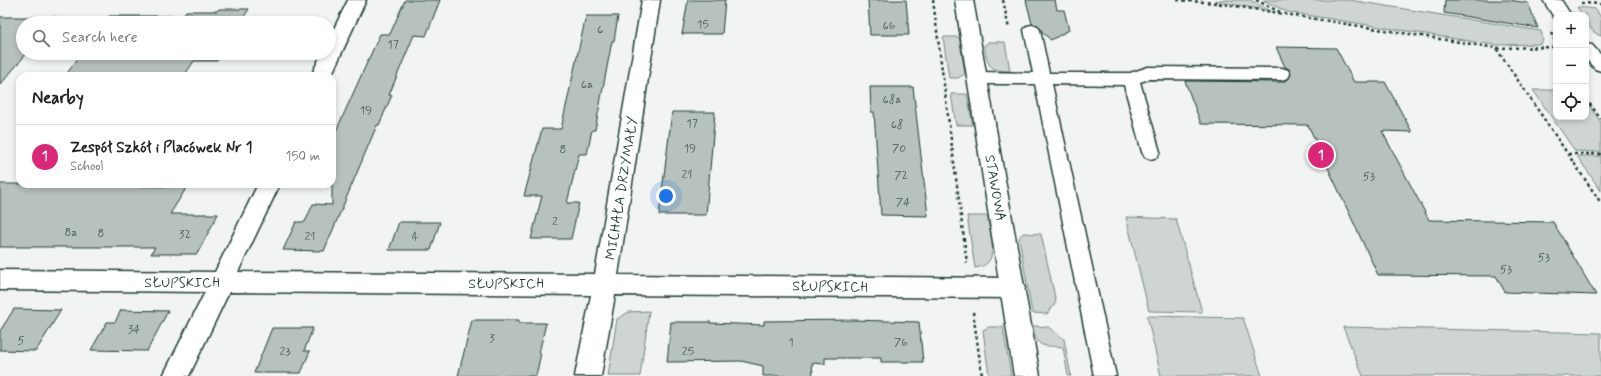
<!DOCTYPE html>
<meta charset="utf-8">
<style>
body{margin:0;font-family:Mynerve,sans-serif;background:#f2f2f2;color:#222}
.controls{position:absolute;right:12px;top:12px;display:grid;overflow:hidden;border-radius:8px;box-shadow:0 2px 6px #0003}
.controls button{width:36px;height:36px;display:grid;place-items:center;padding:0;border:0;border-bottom:1px solid #e0e0e0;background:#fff;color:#222;font:20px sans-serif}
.you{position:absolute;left:666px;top:196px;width:14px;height:14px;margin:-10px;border:3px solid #fff;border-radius:50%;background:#1a73e8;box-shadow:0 0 0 6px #1a73e833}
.badge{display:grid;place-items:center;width:26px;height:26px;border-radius:50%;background:#db2777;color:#fff;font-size:13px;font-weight:700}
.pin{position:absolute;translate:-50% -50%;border:2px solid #fff;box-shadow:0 1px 4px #0006}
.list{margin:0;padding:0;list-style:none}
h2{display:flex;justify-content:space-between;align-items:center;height:52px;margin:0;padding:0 16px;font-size:17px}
h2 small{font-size:13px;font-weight:400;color:#767676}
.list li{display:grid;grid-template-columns:26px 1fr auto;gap:12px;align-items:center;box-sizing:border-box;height:64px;padding:0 16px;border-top:1px solid #e0e0e0}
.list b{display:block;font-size:15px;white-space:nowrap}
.list p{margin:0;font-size:13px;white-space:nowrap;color:#767676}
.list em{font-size:13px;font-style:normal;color:#767676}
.icon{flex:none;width:22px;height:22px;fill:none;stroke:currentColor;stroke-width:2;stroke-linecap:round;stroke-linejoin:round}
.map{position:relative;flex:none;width:1601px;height:376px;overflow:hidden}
.search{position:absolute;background:#fff;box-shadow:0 2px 6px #0003;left:16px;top:16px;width:320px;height:44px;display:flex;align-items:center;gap:10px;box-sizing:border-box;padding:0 14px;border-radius:22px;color:#767676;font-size:15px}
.panel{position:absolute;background:#fff;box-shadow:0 2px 6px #0003;left:16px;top:72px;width:320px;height:116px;border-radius:12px}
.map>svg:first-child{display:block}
.green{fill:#ced5d3;stroke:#768984}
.building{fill:#b7c1bd;stroke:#1f3d34}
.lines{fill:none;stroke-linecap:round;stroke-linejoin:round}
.service-casing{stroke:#1f3d34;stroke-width:3}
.minor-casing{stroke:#1f3d34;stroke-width:3}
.tertiary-casing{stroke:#1f3d34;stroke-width:3}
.path{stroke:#1f3d34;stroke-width:2.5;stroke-dasharray:3 3;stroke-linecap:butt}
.service{fill:#fff;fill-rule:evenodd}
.minor{fill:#fff;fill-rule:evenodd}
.tertiary{fill:#fff;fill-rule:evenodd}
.labels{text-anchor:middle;stroke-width:4;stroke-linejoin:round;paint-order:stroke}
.number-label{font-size:12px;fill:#455e56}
.street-label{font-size:14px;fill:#1f3d34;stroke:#fff}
</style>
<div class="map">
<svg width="1601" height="376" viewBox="0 0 1601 376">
<rect width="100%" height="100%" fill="#f2f3f3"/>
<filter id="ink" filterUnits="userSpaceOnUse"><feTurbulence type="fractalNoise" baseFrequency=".025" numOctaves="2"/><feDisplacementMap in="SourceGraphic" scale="8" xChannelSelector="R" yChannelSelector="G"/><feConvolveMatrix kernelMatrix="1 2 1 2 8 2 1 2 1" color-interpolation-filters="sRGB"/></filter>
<g filter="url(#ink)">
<path class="green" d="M 1219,0 L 1250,0 L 1271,11 L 1219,2 Z
M 1263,0 L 1349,0 L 1541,31 L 1543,40 L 1541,44 L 1494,45 L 1287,12 Z
M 1577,7 L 1596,9 L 1601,18 L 1601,36 C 1592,33 1586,24 1586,15 L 1582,15 Z
M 943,37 L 959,37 L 965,74 L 958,78 L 949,78 Z
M 988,42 L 1005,42 L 1010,71 C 988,71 988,65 984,46 Z
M 1533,90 L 1556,90 L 1556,117 L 1586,117 L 1586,101 L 1601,122 L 1601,152 L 1575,151 Z
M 967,94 L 973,125 L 956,125 L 951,94 Z
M 1577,156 L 1601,156 L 1601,191 Z
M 967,216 L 987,216 C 990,234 1002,265 975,268 Z
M 1126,217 L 1176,219 L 1202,312 L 1149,311 Z
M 1023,233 L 1041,234 L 1056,302 L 1047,314 L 1032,313 L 1019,238 Z
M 649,311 L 640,376 L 608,376 L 617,319 L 629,312 Z
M 1147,316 L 1243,318 L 1262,376 L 1161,376 Z
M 1033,326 L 1048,327 L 1064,339 L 1071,376 L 1068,376 L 1063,347 C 1041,345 1037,349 1033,326 Z
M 989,327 L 1003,327 L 1011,376 L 989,376 L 983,330 Z
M 1343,327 L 1601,333 L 1601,376 L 1363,376 Z"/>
<path class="building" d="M 405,0 L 440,0 L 426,36 L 414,35 L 389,95 L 392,95 L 379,125 L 377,125 L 324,251 L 283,250 L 296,222 L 305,222 L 313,204 L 332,205 L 332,140 L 380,34 L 390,34 Z
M 688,0 L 725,0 L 722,34 L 682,34 Z
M 868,0 L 906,0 L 909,35 L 870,35 Z
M 1026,0 L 1055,0 L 1057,10 L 1064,10 L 1069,30 L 1051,40 L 1042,32 L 1038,25 L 1032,24 Z
M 1445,0 L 1509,0 L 1528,3 L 1538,28 L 1444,13 Z
M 219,9 L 249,9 L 240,23 L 104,23 L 109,16 L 183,16 L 186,11 L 217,11 Z
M 586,16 L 618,16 L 614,41 L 612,41 L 595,130 L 592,130 L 587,154 L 579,154 L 567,203 L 579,203 L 571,239 L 531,239 L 542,196 L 524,196 L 542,129 L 561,129 Z
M 0,17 L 57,17 L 52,23 L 23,23 L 23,53 L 27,53 L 0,85 Z
M 1276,47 L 1336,48 L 1354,82 L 1385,82 L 1412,132 L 1382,131 L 1429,220 L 1553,222 L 1596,295 L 1505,292 L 1496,276 L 1378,275 L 1308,125 L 1201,124 L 1185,81 L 1282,82 L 1288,79 L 1291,73 L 1289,69 L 1285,67 Z
M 82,53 L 222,53 L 217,61 L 194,61 L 184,76 L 65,76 Z
M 870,87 L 913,87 L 928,216 L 881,215 L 874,112 L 871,112 Z
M 672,112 L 715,112 L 706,215 L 659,215 Z
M 0,184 L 135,184 L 134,186 L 187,187 L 170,214 L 218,214 L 197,254 L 151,254 L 155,247 L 0,247 Z
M 399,222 L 440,222 L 431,250 L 389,250 Z
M 14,309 L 61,310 L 36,351 L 0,350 L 0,331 Z
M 121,310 L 168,311 L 147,351 L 91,350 L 107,322 L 115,322 Z
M 472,320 L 519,320 L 519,323 L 546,323 L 539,353 L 541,353 L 536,376 L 458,376 Z
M 853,320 L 919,322 L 923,362 L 881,362 L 881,358 L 825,358 L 825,364 L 812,363 L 813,376 L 763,376 L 763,366 L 741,361 L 667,362 L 671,322 L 711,322 L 710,323 L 764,325 L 764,321 Z
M 272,328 L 313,328 L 304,351 L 310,351 L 301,373 L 254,373 Z"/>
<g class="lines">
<g class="service-casing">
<path id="service" d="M 1032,25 L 1037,26 L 1040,30 L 1049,73 L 1130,73 L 1148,67 L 1282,68 L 1288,70 L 1290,74 L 1288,78 L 1282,80 L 1149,79 L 1140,82 L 1160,152 L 1157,157 L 1151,159 L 1145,157 L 1142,152 L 1124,85 L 1052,84 L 1116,376 L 1094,376 L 1035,84 L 978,84 L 972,82 L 970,78 L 972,74 L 978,72 L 1033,73 L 1024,30 L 1027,26 Z
M 1586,44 L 1592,45 L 1601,55 L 1601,71 L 1595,69 L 1586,59 Z"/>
</g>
<g class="minor-casing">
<path id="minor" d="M 348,0 L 366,0 L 331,76 L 311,76 L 322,53 L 329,53 L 329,39 Z
M 642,0 L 660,0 L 618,275 L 1013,278 L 1021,281 L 1025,288 L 1021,295 L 1013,298 L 615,295 L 601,376 L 575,376 L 591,295 L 229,292 L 189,376 L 163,376 L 205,292 L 0,290 L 0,270 L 215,272 L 258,184 L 280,184 L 238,272 L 595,274 Z
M 1543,0 L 1561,0 L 1571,15 L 1556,15 L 1555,19 Z"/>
</g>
<g class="tertiary-casing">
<path id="tertiary" d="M 955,0 L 973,0 L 1040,376 L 1014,376 Z"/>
</g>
<path class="path" d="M 933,0 L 967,263
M 1003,0 L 1009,29
M 1177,0 L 1216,3
M 1216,0 L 1216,3 L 1496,48 L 1601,203
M 1256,0 L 1280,12
M 1581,3 L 1601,4
M 1551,33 L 1554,38 L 1555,47
M 1497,48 L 1556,47
M 1586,99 L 1601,119
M 1568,154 L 1601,154
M 973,312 L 982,376"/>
<use href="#service" class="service"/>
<use href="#minor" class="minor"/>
<use href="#tertiary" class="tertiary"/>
</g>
</g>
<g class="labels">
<g class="number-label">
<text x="703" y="28">15</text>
<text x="889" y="29">66</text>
<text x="600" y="33">6</text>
<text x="393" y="48">17</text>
<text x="587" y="88">6a</text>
<text x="892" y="103">68a</text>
<text x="366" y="114">19</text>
<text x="692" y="127">17</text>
<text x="897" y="128">68</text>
<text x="690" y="152">19</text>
<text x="899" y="152">70</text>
<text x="563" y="153">8</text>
<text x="687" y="178">21</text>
<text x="901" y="179">72</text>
<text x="1369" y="180">53</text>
<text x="903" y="206">74</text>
<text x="555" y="225">2</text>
<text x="71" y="236">8a</text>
<text x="101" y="237">8</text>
<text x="185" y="238">32</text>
<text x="310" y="240">21</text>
<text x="415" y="240">4</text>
<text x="1544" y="261">53</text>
<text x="1506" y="273">53</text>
<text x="134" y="333">34</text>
<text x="492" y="342">3</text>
<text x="21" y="344">5</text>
<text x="791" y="346">1</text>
<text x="901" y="346">76</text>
<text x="285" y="355">23</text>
<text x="688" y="355">25</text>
</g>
<g class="street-label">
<text transform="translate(621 188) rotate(-81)" y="5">MICHAŁA DRZYMAŁY</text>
<text transform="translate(996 188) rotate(80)" y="5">STAWOWA</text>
<text x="182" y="287">SŁUPSKICH</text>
<text x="506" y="288">SŁUPSKICH</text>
<text transform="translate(830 286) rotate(1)" y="5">SŁUPSKICH</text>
</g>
</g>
</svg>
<div class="controls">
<button>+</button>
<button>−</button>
<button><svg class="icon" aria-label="locate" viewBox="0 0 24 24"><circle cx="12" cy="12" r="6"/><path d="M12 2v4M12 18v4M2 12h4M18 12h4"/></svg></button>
</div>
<div class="you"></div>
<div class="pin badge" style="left:1321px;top:155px">1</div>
<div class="search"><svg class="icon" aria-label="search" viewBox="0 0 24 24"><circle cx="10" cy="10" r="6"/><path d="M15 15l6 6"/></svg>Search here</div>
<section class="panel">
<h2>Nearby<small></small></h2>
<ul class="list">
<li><span class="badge">1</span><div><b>Zespół Szkół i Placówek Nr 1</b><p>School</p></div><em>150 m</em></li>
</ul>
</section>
</div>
